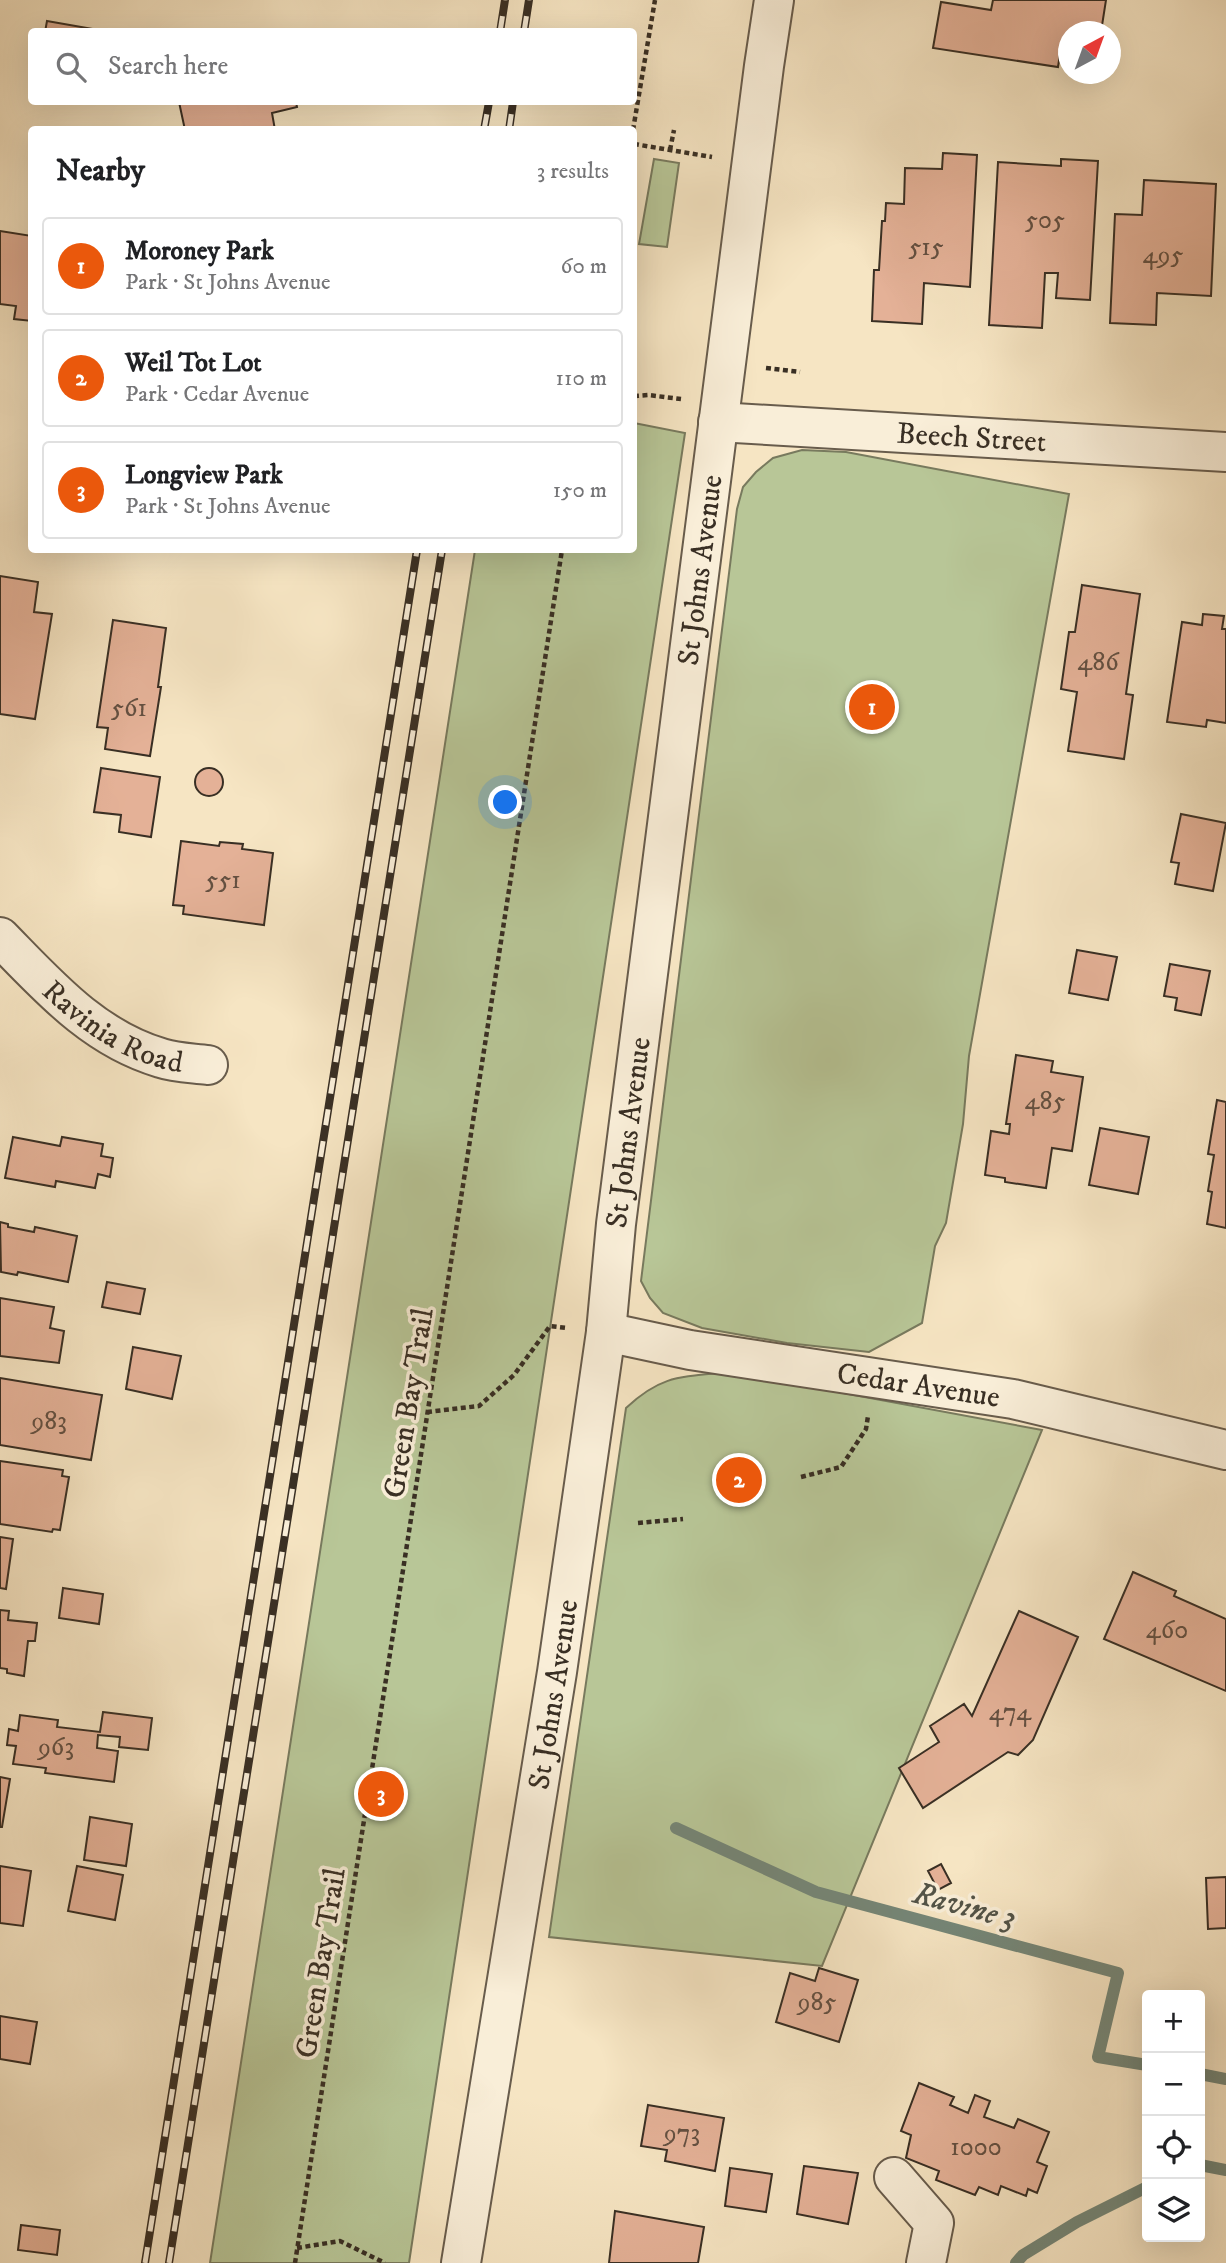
<!DOCTYPE html>
<meta charset="utf-8">
<style>
body{margin:0;font-family:"IM FELL DW Pica",serif;background:#f2f2f2;color:#202124}
.controls{position:absolute;right:21px;bottom:21px;display:grid;overflow:hidden;border-radius:7px;box-shadow:0 7px 28px #0002}
.controls button{width:63px;height:63px;display:grid;place-items:center;padding:0;border:0;border-bottom:2px solid #e0e0e0;background:#fff;color:#202124;font:35px sans-serif}
.compass{position:absolute;left:1058px;top:21px;width:63px;height:63px;border-radius:50%;background:#fff;box-shadow:0 7px 28px #0002;rotate:41deg}
.you{position:absolute;left:506px;top:803px;width:24px;height:24px;margin:-18px;border:5px solid #fff;border-radius:50%;background:#1a73e8;box-shadow:0 0 0 10px #1a73e833}
.badge{display:grid;place-items:center;width:46px;height:46px;border-radius:50%;background:#ea580c;color:#fff;font-size:23px;font-weight:700}
.pin{position:absolute;translate:-50% -50%;border:4px solid #fff;box-shadow:0 2px 7px #0006}
.list{margin:0;padding:0;list-style:none}
h2{display:flex;justify-content:space-between;align-items:center;height:91px;margin:0;padding:0 28px;font-size:30px}
h2 small{font-size:23px;font-weight:400;color:#757577}
.list li{display:grid;grid-template-columns:46px 1fr auto;gap:21px;align-items:center;box-sizing:border-box;height:98px;margin:0 14px 14px;padding:0 14px;border:2px solid #e0e0e0;border-radius:7px}
.list b{display:block;font-size:26px;white-space:nowrap}
.list p{margin:0;font-size:23px;white-space:nowrap;color:#757577}
.list em{font-size:23px;font-style:normal;color:#757577}
.icon{flex:none;width:38px;height:38px;fill:none;stroke:currentColor;stroke-width:2;stroke-linecap:round;stroke-linejoin:round}
.map{position:relative;flex:none;width:1226px;height:2263px;overflow:hidden}
.search{position:absolute;background:#fff;box-shadow:0 7px 28px #0002;left:28px;top:28px;width:609px;height:77px;display:flex;align-items:center;gap:18px;box-sizing:border-box;padding:0 24px;border-radius:7px;color:#757577;font-size:26px}
.panel{position:absolute;background:#fff;box-shadow:0 7px 28px #0002;left:28px;top:126px;width:609px;height:427px;border-radius:7px}
.map>svg:first-child{display:block}
.green{fill:#b8c697;stroke:#787a5e;stroke-width:2}
.lines{fill:none;stroke-linecap:round;stroke-linejoin:round}
.stream{stroke:#758677;stroke-width:12}
.building{fill:#e4b197;stroke:#392f24;stroke-width:2}
.minor-casing{stroke:#685c4c;stroke-width:42}
.path{stroke:#392f24;stroke-width:4.5;stroke-dasharray:5 3.5;stroke-linecap:butt}
.minor{stroke:#f9eed8;stroke-width:38}
.rail-casing{stroke:#392f24;stroke-width:8}
.rail{stroke:#f9eed8;stroke-width:5;stroke-dasharray:16;stroke-linecap:butt}
.labels{text-anchor:middle;stroke-width:7;stroke-linejoin:round;paint-order:stroke}
.number-label{font-size:26px;fill:#645041}
.street-label{font-size:30px;fill:#392f24;stroke:#f9eed8}
.water-label{font-size:32px;font-style:italic;fill:#525347;stroke:#f9eed8}
</style>
<div class="map">
<svg width="1226" height="2263" viewBox="0 0 1226 2263">
<rect width="100%" height="100%" fill="#f6e5c3"/>
<filter id="stains"><feTurbulence type="fractalNoise" baseFrequency=".00286" numOctaves="4"/><feColorMatrix values="0 0 0 0 .2 0 0 0 0 .09 0 0 0 0 .02 0 0 0 .5 -.17"/></filter>
<radialGradient id="worn" r=".72"><stop offset=".6" stop-color="#630" stop-opacity="0"/><stop offset="1" stop-color="#630" stop-opacity=".3"/></radialGradient>
<path class="green" d="M 654,159 L 679,163 L 667,247 L 639,244 Z
M 634,423 L 685,433 L 409,2263 L 210,2263 L 475,550 L 634,550 Z
M 802,450 L 846,452 L 1069,494 L 969,1056 L 963,1124 L 946,1223 L 935,1246 L 922,1323 L 869,1352 L 787,1343 L 702,1328 L 663,1313 L 650,1298 L 641,1281 L 737,509 L 743,487 L 756,472 L 773,458 Z
M 721,1373 L 746,1375 L 1042,1430 L 822,1966 L 549,1937 L 626,1408 C 659,1377 677,1377 721,1373 Z"/>
<g class="lines">
<path class="stream" d="M 676,1828 L 816,1892 L 1118,1973 L 1098,2057 L 1147,2065
M 1200,2074 L 1226,2079
M 1200,2165 L 1226,2170
M 1016,2263 L 1023,2255 L 1077,2222 L 1147,2187"/>
</g>
<path class="building" d="M 993,0 L 1106,0 L 1101,32 L 1068,32 L 1068,42 L 1062,41 L 1058,67 L 933,48 L 941,2 L 991,10 Z
M 47,21 L 104,31 L 45,32 Z
M 179,102 L 296,102 L 297,107 L 272,113 L 275,130 L 185,130 Z
M 943,153 L 977,155 L 970,287 L 924,283 L 922,324 L 872,321 L 874,270 L 879,270 L 882,221 L 885,221 L 886,203 L 904,204 L 905,168 L 942,169 Z
M 1061,159 L 1098,161 L 1090,300 L 1056,298 L 1058,273 L 1045,273 L 1042,328 L 989,325 L 998,162 L 1061,166 Z
M 1144,180 L 1216,184 L 1211,296 L 1157,293 L 1156,325 L 1110,323 L 1115,214 L 1142,215 Z
M 0,231 L 32,236 L 32,321 L 14,319 L 16,306 L 0,304 Z
M 0,576 L 38,582 L 34,612 L 52,614 L 35,719 L 0,714 Z
M 1082,585 L 1140,594 L 1126,694 L 1133,695 L 1124,759 L 1068,751 L 1077,692 L 1061,689 L 1069,632 L 1075,632 Z
M 1203,614 L 1224,616 L 1222,629 L 1226,629 L 1226,723 L 1207,720 L 1206,727 L 1167,722 L 1182,622 L 1202,625 Z
M 113,620 L 166,628 L 158,687 L 161,687 L 150,756 L 105,749 L 108,728 L 97,727 Z
M 101,768 L 160,777 L 151,837 L 119,832 L 121,815 L 94,812 Z
M195 782a14 14 0 1 1 28 0a14 14 0 1 1-28 0Z
M 1181,814 L 1226,823 L 1213,891 L 1175,884 L 1179,863 L 1171,862 Z
M 181,841 L 219,846 L 220,842 L 243,844 L 242,849 L 273,853 L 264,925 L 183,914 L 184,906 L 173,905 Z
M 1077,950 L 1117,957 L 1108,1000 L 1069,993 Z
M 1170,964 L 1210,971 L 1201,1015 L 1175,1010 L 1177,998 L 1164,996 Z
M 1016,1055 L 1053,1061 L 1051,1072 L 1083,1077 L 1072,1151 L 1052,1148 L 1046,1188 L 1005,1182 L 1005,1178 L 985,1175 L 991,1131 L 1009,1134 L 1010,1124 L 1006,1124 Z
M 1217,1100 L 1226,1102 L 1226,1228 L 1207,1224 L 1212,1192 L 1208,1191 L 1214,1155 L 1208,1154 Z
M 1100,1128 L 1149,1137 L 1138,1194 L 1089,1185 Z
M 13,1137 L 60,1146 L 62,1137 L 103,1144 L 101,1156 L 113,1158 L 110,1177 L 98,1174 L 95,1188 L 56,1181 L 55,1187 L 5,1178 Z
M 0,1222 L 8,1224 L 8,1227 L 34,1232 L 35,1227 L 77,1236 L 68,1282 L 18,1272 L 17,1275 L 1,1272 Z
M 107,1282 L 145,1289 L 140,1314 L 102,1307 Z
M 0,1298 L 54,1307 L 50,1328 L 64,1331 L 59,1363 L 0,1356 Z
M 133,1347 L 181,1356 L 172,1399 L 126,1389 Z
M 0,1378 L 102,1395 L 91,1460 L 0,1445 Z
M 0,1461 L 63,1470 L 62,1476 L 69,1477 L 60,1530 L 53,1529 L 52,1532 L 0,1524 Z
M 0,1537 L 13,1539 L 6,1589 L 0,1588 Z
M 1133,1572 L 1176,1591 L 1174,1596 L 1226,1619 L 1226,1691 L 1104,1639 Z
M 63,1588 L 103,1594 L 99,1624 L 59,1618 Z
M 0,1610 L 9,1611 L 8,1620 L 37,1623 L 35,1641 L 28,1641 L 24,1676 L 7,1673 L 7,1669 L 0,1668 Z
M 1019,1611 L 1078,1637 L 1033,1740 L 1018,1755 L 1008,1752 L 923,1808 L 899,1768 L 939,1742 L 930,1726 L 964,1704 L 972,1716 Z
M 103,1712 L 152,1718 L 148,1750 L 119,1747 L 120,1737 L 98,1735 L 97,1748 L 118,1751 L 114,1782 L 45,1773 L 46,1768 L 13,1764 L 16,1746 L 7,1745 L 9,1729 L 18,1731 L 20,1715 L 58,1720 L 57,1727 L 100,1732 Z
M 0,1777 L 10,1779 L 2,1827 L 0,1827 Z
M 90,1817 L 132,1824 L 126,1866 L 84,1860 Z
M 941,1864 L 951,1883 L 938,1890 L 928,1871 Z
M 0,1866 L 31,1871 L 23,1926 L 0,1923 Z
M 77,1866 L 123,1875 L 115,1920 L 68,1911 Z
M 1226,1877 L 1226,1928 L 1208,1929 L 1206,1878 Z
M 819,1968 L 858,1980 L 839,2042 L 776,2022 L 790,1973 L 815,1981 Z
M 0,2016 L 37,2022 L 30,2064 L 0,2059 Z
M 919,2083 L 954,2097 L 950,2105 L 968,2113 L 975,2095 L 990,2101 L 984,2117 L 1014,2128 L 1018,2119 L 1049,2132 L 1037,2162 L 1047,2166 L 1037,2193 L 1028,2189 L 1026,2196 L 1001,2186 L 998,2195 L 979,2187 L 975,2195 L 936,2180 L 939,2171 L 906,2158 L 911,2135 L 901,2131 Z
M 648,2105 L 724,2118 L 715,2171 L 665,2161 L 667,2150 L 641,2146 Z
M 804,2166 L 858,2173 L 848,2224 L 797,2214 Z
M 730,2168 L 772,2174 L 766,2212 L 725,2206 Z
M 615,2211 L 704,2227 L 698,2263 L 609,2263 Z
M 21,2225 L 60,2230 L 57,2255 L 18,2250 Z"/>
<g class="lines">
<g class="minor-casing">
<g id="minor">
<path id="s1" d="M 718,422 L 1226,452"/>
<path id="s2" d="M 0,937 C 48,986 93,1038 161,1058 C 176,1063 193,1063 208,1065"/>
<path id="s3" d="M 606,1332 L 690,1350 L 1013,1399 L 1226,1450"/>
<path d="M 894,2177 L 934,2223 L 926,2263"/>
<path id="s4" d="M 461,2263 L 557,1672 L 606,1332 L 616,1224 L 764,66 L 774,0"/>
</g>
</g>
<path class="path" d="M 633,130 L 655,0
M 634,144 L 712,157
M 670,150 L 674,130
M 766,368 L 800,372
M 634,396 L 648,395 L 681,399
M 427,1412 L 479,1406 L 514,1375 L 550,1326 L 567,1328
M 801,1477 L 841,1467 L 866,1429 L 868,1416
M 638,1523 L 683,1519
M 297,2248 L 340,2241 L 385,2263
M 295,2263 L 562,550"/>
<use href="#minor" class="minor"/>
<g class="rail-casing">
<path id="rail" d="M 500,32 L 505,0
M 524,32 L 529,0
M 484,130 L 489,102
M 509,130 L 513,102
M 145,2263 L 417,550
M 169,2263 L 442,550"/>
</g>
<use href="#rail" class="rail"/>
</g>
<g class="labels">
<g class="number-label">
<text x="1045" y="228">505</text>
<text x="926" y="255">515</text>
<text x="1163" y="263">495</text>
<text x="1098" y="670">486</text>
<text x="129" y="716">561</text>
<text x="223" y="888">551</text>
<text x="1045" y="1109">485</text>
<text x="49" y="1429">983</text>
<text x="1167" y="1638">460</text>
<text x="1010" y="1720">474</text>
<text x="56" y="1755">963</text>
<text x="817" y="2010">985</text>
<text x="682" y="2141">973</text>
<text x="976" y="2155">1000</text>
</g>
<g class="street-label">
<text dy="10" stroke="none"><textPath href="#s1" startOffset="254">Beech Street</textPath></text>
<text dy="10" stroke="none"><textPath href="#s4" startOffset="1710">St Johns Avenue</textPath></text>
<text dy="10" stroke="none"><textPath href="#s2" startOffset="147">Ravinia Road</textPath></text>
<text dy="10" stroke="none"><textPath href="#s4" startOffset="1143">St Johns Avenue</textPath></text>
<text dy="10" stroke="none"><textPath href="#s3" startOffset="317">Cedar Avenue</textPath></text>
<text transform="translate(408 1403) rotate(-81)" y="10">Green Bay Trail</text>
<text dy="10" stroke="none"><textPath href="#s4" startOffset="576">St Johns Avenue</textPath></text>
<text transform="translate(320 1963) rotate(-81)" y="10">Green Bay Trail</text>
</g>
<g class="water-label">
<text transform="translate(965 1905) rotate(15)" y="11">Ravine 3</text>
</g>
</g>
<rect width="100%" height="100%" filter="url(#stains)"/>
<rect width="100%" height="100%" fill="url(#worn)"/>
</svg>
<div class="controls">
<button>+</button>
<button>−</button>
<button><svg class="icon" aria-label="locate" viewBox="0 0 24 24"><circle cx="12" cy="12" r="6"/><path d="M12 2v4M12 18v4M2 12h4M18 12h4"/></svg></button>
<button><svg class="icon" aria-label="layers" viewBox="0 0 24 24"><path d="M12 4l9 5-9 5-9-5zM3 14l9 5 9-5"/></svg></button>
</div>
<svg class="compass" viewBox="-18 -18 36 36"><path d="M0-13l5 13h-10z" fill="#e53935"/><path d="M0 13l5-13h-10z" fill="#757577"/></svg>
<div class="you"></div>
<div class="pin badge" style="left:872px;top:707px">1</div>
<div class="pin badge" style="left:739px;top:1480px">2</div>
<div class="pin badge" style="left:381px;top:1794px">3</div>
<div class="search"><svg class="icon" aria-label="search" viewBox="0 0 24 24"><circle cx="10" cy="10" r="6"/><path d="M15 15l6 6"/></svg>Search here</div>
<section class="panel">
<h2>Nearby<small>3 results</small></h2>
<ul class="list">
<li><span class="badge">1</span><div><b>Moroney Park</b><p>Park · St Johns Avenue</p></div><em>60 m</em></li>
<li><span class="badge">2</span><div><b>Weil Tot Lot</b><p>Park · Cedar Avenue</p></div><em>110 m</em></li>
<li><span class="badge">3</span><div><b>Longview Park</b><p>Park · St Johns Avenue</p></div><em>150 m</em></li>
</ul>
</section>
</div>
